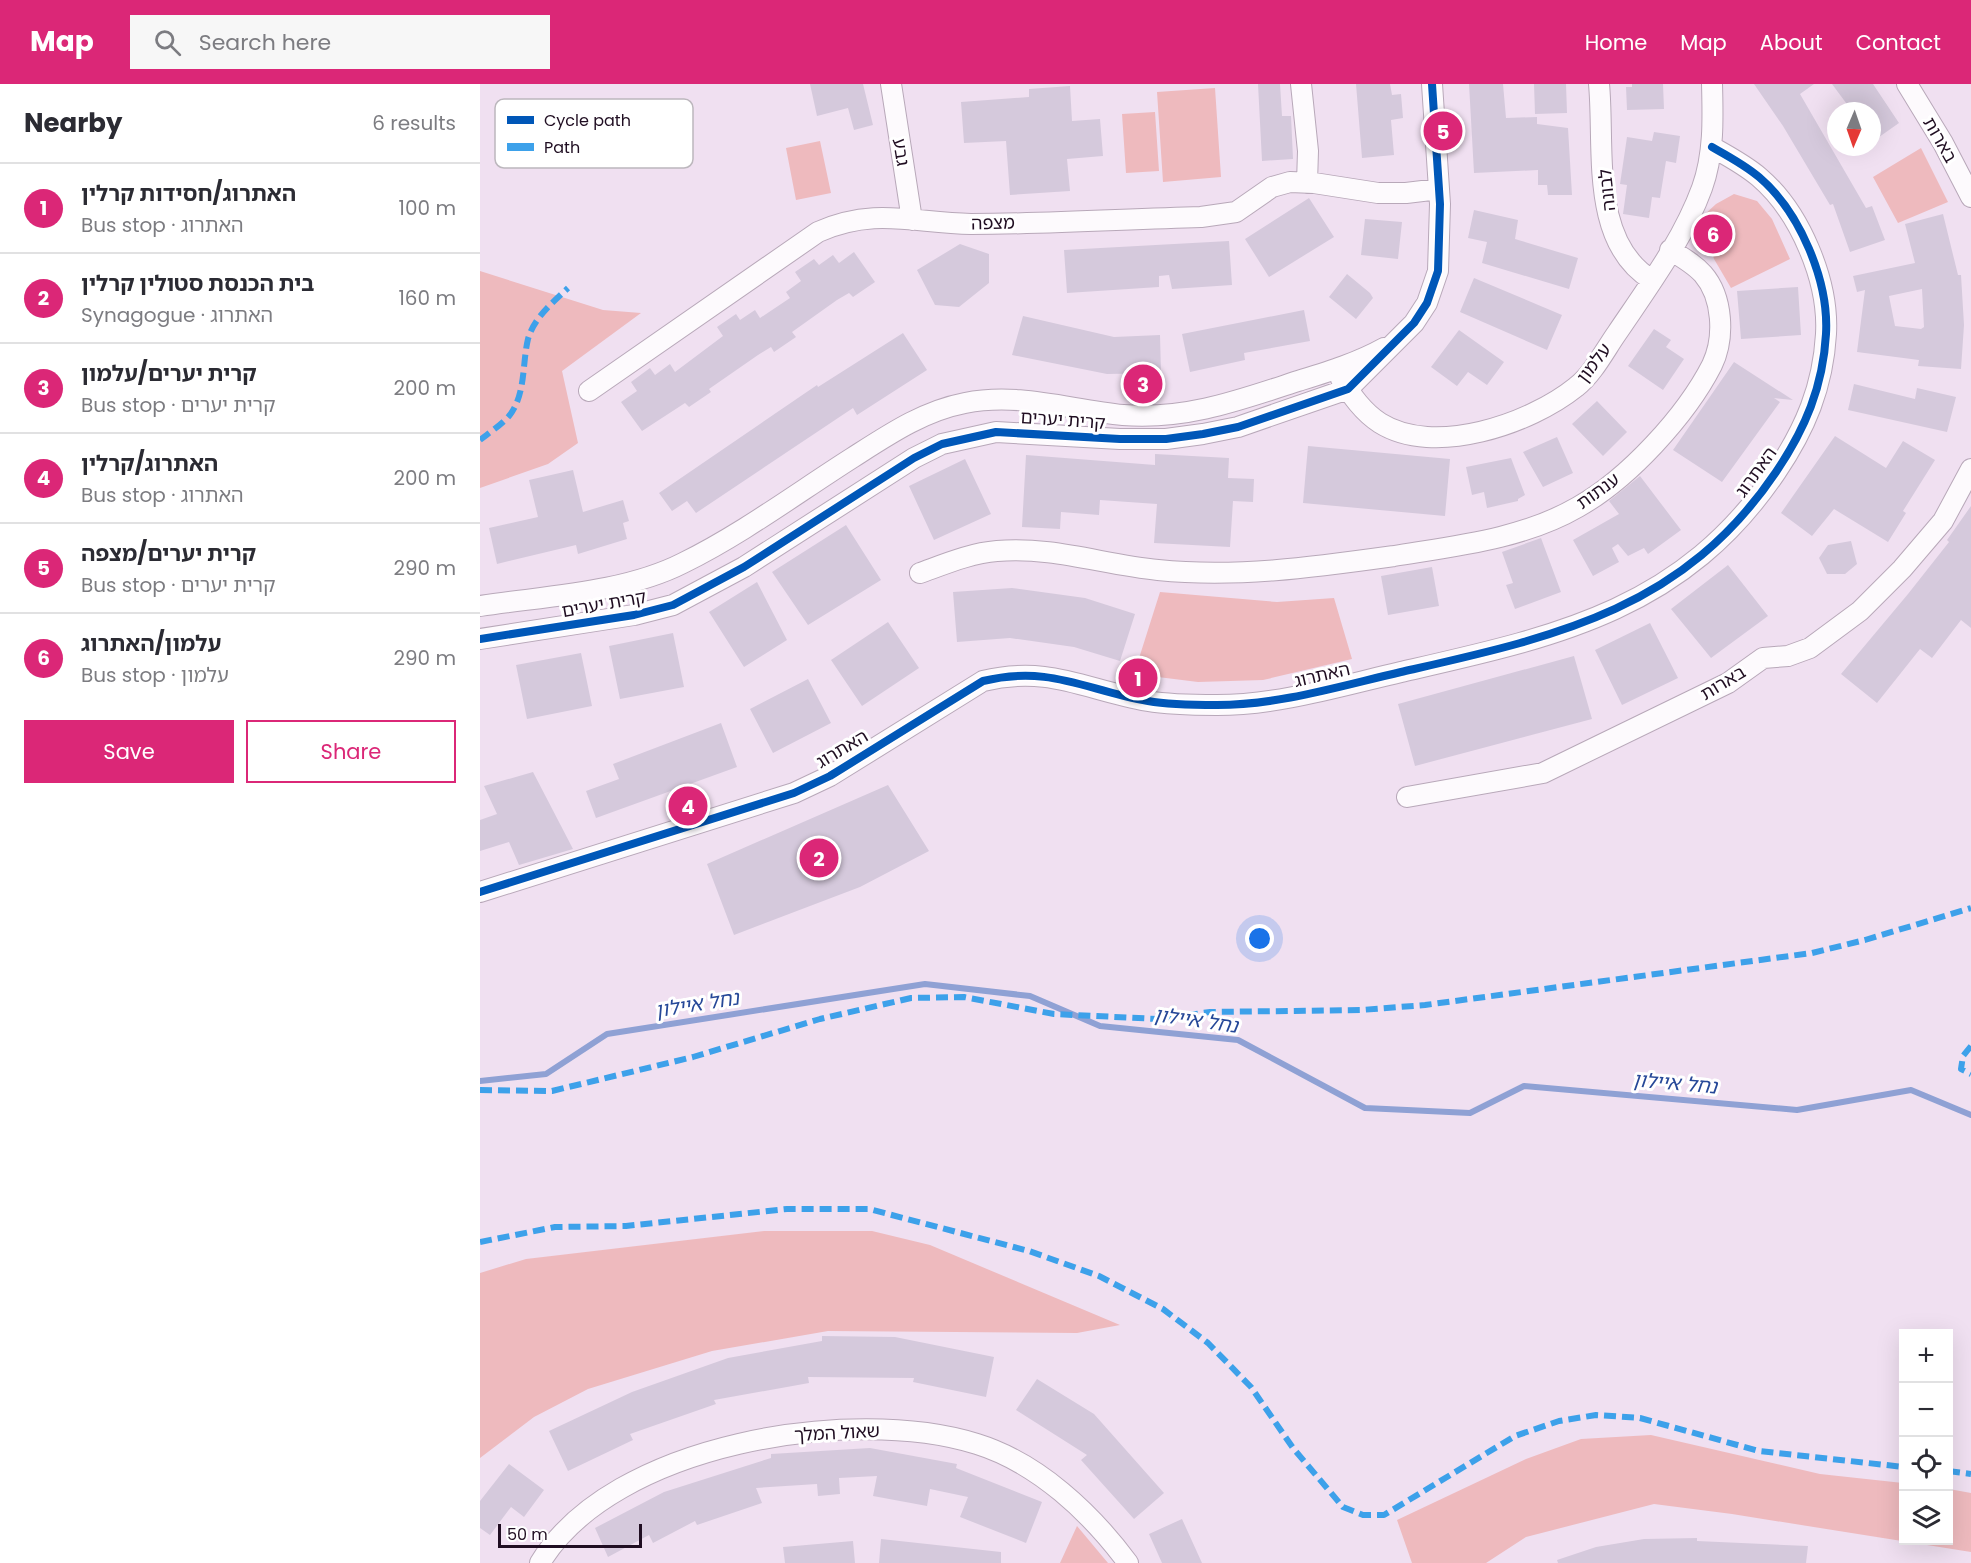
<!DOCTYPE html>
<meta charset="utf-8">
<style>
body{margin:0;font-family:Poppins,"Noto Sans Hebrew",sans-serif;background:#f7f7f7;color:#2b2b33}
.controls{position:absolute;right:18px;bottom:18px;display:grid;overflow:hidden;border-radius:0px;box-shadow:0 6px 24px #0002}
.controls button{width:54px;height:54px;display:grid;place-items:center;padding:0;border:0;border-bottom:2px solid #e1e1e2;background:#fff;color:#2b2b33;font:30px sans-serif}
.compass{position:absolute;left:1347px;top:18px;width:54px;height:54px;border-radius:50%;background:#fff;box-shadow:0 6px 24px #0002;rotate:182deg}
.scale{position:absolute;left:18px;bottom:15px;width:144px;box-sizing:border-box;padding-left:6px;border:3px solid #200e22;border-top:0;font-size:16px;line-height:21px;white-space:nowrap;color:#200e22;-webkit-text-stroke:4px #fff;paint-order:stroke}
.you{position:absolute;left:780px;top:855px;width:21px;height:21px;margin:-15px;border:4px solid #fff;border-radius:50%;background:#1a73e8;box-shadow:0 0 0 9px #1a73e833}
.badge{display:grid;place-items:center;width:39px;height:39px;border-radius:50%;background:#db2777;color:#fff;font-size:20px;font-weight:700}
.pin{position:absolute;translate:-50% -50%;border:3px solid #fff;box-shadow:0 2px 6px #0006}
.list{margin:0;padding:0;list-style:none}
h2{display:flex;justify-content:space-between;align-items:center;height:78px;margin:0;padding:0 24px;font-size:26px}
h2 small{font-size:20px;font-weight:400;color:#7c7c81}
.list li{display:grid;grid-template-columns:39px 1fr auto;gap:18px;align-items:center;box-sizing:border-box;height:90px;padding:0 24px;border-top:2px solid #e1e1e2}
.list b{display:block;font-size:22px;white-space:nowrap}
.list p{margin:0;font-size:20px;white-space:nowrap;color:#7c7c81}
.list em{font-size:20px;font-style:normal;color:#7c7c81}
.actions{display:flex;gap:12px;padding:18px 24px}
.actions a{flex:1;padding:14px 0;border:2px solid #db2777;border-radius:0px;text-align:center;font-size:21px;color:#db2777}
.actions .main{background:#db2777;color:#fff}
.icon{flex:none;width:33px;height:33px;fill:none;stroke:currentColor;stroke-width:2;stroke-linecap:round;stroke-linejoin:round}
.map{position:relative;flex:none;width:1491px;height:1479px;overflow:hidden}
header{display:flex;align-items:center;gap:36px;box-sizing:border-box;height:84px;padding:0 30px;background:#db2777;color:#fff}
header strong{font-size:28px}
nav{display:flex;gap:33px;margin-inline-start:auto;font-size:21px}
.search{width:420px;height:54px;background:#f7f7f7;display:flex;align-items:center;gap:15px;box-sizing:border-box;padding:0 21px;border-radius:0px;color:#7c7c81;font-size:22px}
main{display:flex}
aside{flex:1;background:#fff}
.map>svg:first-child{display:block}
.green{fill:#eebabe}
.lines{fill:none;stroke-linecap:round;stroke-linejoin:round}
.stream{stroke:#8fa1d4;stroke-width:6}
.building{fill:#d5c9dc;fill-rule:evenodd}
.minor-casing{stroke:#b8a8b9;stroke-width:22}
.minor{stroke:#fdfafd;stroke-width:20}
.quiet{stroke:#3da1ea;stroke-width:6;stroke-dasharray:12 6;stroke-linecap:butt}
.cycleway-casing{stroke:#fff;stroke-width:11}
.cycleway{stroke:#0057b8;stroke-width:8}
.labels{text-anchor:middle;stroke-width:6;stroke-linejoin:round;paint-order:stroke}
.street-label{font-size:18px;fill:#200e22;stroke:#fff}
.water-label{font-size:20px;font-style:italic;fill:#264898;stroke:#fff}
.key{fill:#fff;stroke:#bcb7bd;stroke-width:1.5}
.key-label{font-size:16px;fill:#200e22}
</style>
<header>
<strong>Map</strong>
<div class="search"><svg class="icon" aria-label="search" viewBox="0 0 24 24"><circle cx="10" cy="10" r="6"/><path d="M15 15l6 6"/></svg>Search here</div>
<nav><a>Home</a><a>Map</a><a>About</a><a>Contact</a></nav>
</header>
<main>
<aside>
<h2>Nearby<small>6 results</small></h2>
<ul class="list">
<li><span class="badge">1</span><div><b>האתרוג/חסידות קרלין</b><p>Bus stop · האתרוג</p></div><em>100 m</em></li>
<li><span class="badge">2</span><div><b>בית הכנסת סטולין קרלין</b><p>Synagogue · האתרוג</p></div><em>160 m</em></li>
<li><span class="badge">3</span><div><b>קרית יערים/עלמון</b><p>Bus stop · קרית יערים</p></div><em>200 m</em></li>
<li><span class="badge">4</span><div><b>האתרוג/קרלין</b><p>Bus stop · האתרוג</p></div><em>200 m</em></li>
<li><span class="badge">5</span><div><b>קרית יערים/מצפה</b><p>Bus stop · קרית יערים</p></div><em>290 m</em></li>
<li><span class="badge">6</span><div><b>עלמון/האתרוג</b><p>Bus stop · עלמון</p></div><em>290 m</em></li>
</ul>
<div class="actions"><a class="main">Save</a><a>Share</a></div>
</aside>
<div class="map">
<svg width="1491" height="1479" viewBox="0 0 1491 1479">
<rect width="100%" height="100%" fill="#f0e0f1"/>
<path class="green" d="M 735,4 L 741,93 L 683,98 L 677,8 Z
M 675,28 L 679,87 L 646,89 L 642,30 Z
M 340,57 L 351,109 L 316,116 L 306,64 Z
M 1441,64 L 1468,118 L 1418,139 L 1393,93 Z
M 1254,110 L 1277,117 L 1292,135 L 1310,175 L 1251,204 L 1234,175 L 1222,133 L 1236,120 Z
M 0,187 L 123,226 L 161,229 L 82,287 L 98,359 L 68,380 L 0,404 Z
M 680,508 L 797,518 L 854,514 L 872,575 L 783,596 L 718,598 L 654,590 Z
M 284,1147 L 392,1147 L 450,1161 L 640,1241 L 597,1249 L 348,1247 L 232,1267 L 108,1305 L 54,1333 L 0,1374 L 0,1189 L 46,1175 Z
M 1171,1351 L 1340,1390 L 1423,1399 L 1424,1456 L 1468,1456 L 1469,1405 L 1491,1409 L 1491,1468 L 1252,1430 L 1174,1420 L 1046,1453 L 1006,1479 L 932,1479 L 917,1436 L 1046,1375 L 1101,1355 Z
M 597,1442 L 628,1479 L 580,1479 Z"/>
<g class="lines">
<path class="stream" d="M 0,997 L 66,990 L 127,950 L 445,900 L 550,912 L 620,942 L 758,956 L 885,1024 L 990,1029 L 1044,1002 L 1317,1026 L 1431,1006 L 1491,1031"/>
</g>
<path class="building" d="M 330,0 L 383,0 L 393,41 L 374,46 L 368,24 L 337,32 Z
M 778,0 L 800,0 L 802,32 L 811,32 L 813,75 L 782,77 Z
M 876,0 L 910,0 L 912,11 L 921,10 L 923,34 L 911,36 L 914,71 L 882,74 Z
M 989,0 L 1023,0 L 1026,34 L 1057,33 L 1057,40 L 1088,44 L 1092,111 L 1068,111 L 1067,101 L 1058,101 L 1058,86 L 994,89 Z
M 1054,0 L 1086,0 L 1087,29 L 1055,30 Z
M 1152,0 L 1183,0 L 1184,25 L 1147,26 L 1146,3 L 1152,3 Z
M 1274,0 L 1334,0 L 1320,10 L 1386,124 L 1392,122 L 1405,156 L 1370,168 L 1353,120 L 1350,121 L 1303,42 Z
M 1352,0 L 1393,0 L 1419,39 L 1392,58 L 1392,27 L 1372,27 Z
M 590,2 L 592,37 L 620,35 L 623,72 L 587,75 L 590,107 L 530,111 L 526,57 L 484,59 L 481,18 L 549,13 L 549,5 Z
M 1174,48 L 1200,52 L 1196,79 L 1186,77 L 1180,114 L 1172,113 L 1169,134 L 1143,130 L 1147,101 L 1140,100 L 1147,53 L 1172,57 Z
M 829,114 L 854,153 L 789,193 L 765,155 Z
M 994,126 L 1038,136 L 1035,155 L 1098,174 L 1089,205 L 1002,179 L 1007,158 L 988,154 Z
M 1463,130 L 1478,191 L 1481,191 L 1484,241 L 1481,285 L 1438,282 L 1439,276 L 1377,268 L 1385,206 L 1377,208 L 1373,192 L 1435,179 L 1425,140 ZM 1442,205 L 1444,243 L 1441,245 L 1415,242 L 1409,212 Z
M 885,135 L 922,138 L 918,175 L 881,171 Z
M 749,157 L 752,201 L 692,205 L 689,191 L 679,192 L 679,203 L 587,209 L 584,166 Z
M 480,160 L 509,170 L 509,199 L 479,223 L 455,221 L 437,186 Z
M 374,168 L 395,198 L 373,213 L 369,209 L 357,216 L 312,248 L 316,253 L 294,268 L 291,263 L 278,271 L 229,305 L 231,308 L 209,323 L 205,319 L 162,347 L 141,318 L 157,307 L 151,298 L 170,284 L 175,291 L 190,280 L 195,288 L 243,252 L 237,243 L 256,230 L 260,236 L 275,226 L 280,234 L 310,214 L 306,208 L 321,197 L 315,188 L 334,175 L 339,181 L 353,171 L 359,179 Z
M 867,190 L 890,209 L 893,214 L 876,235 L 849,213 Z
M 994,194 L 1082,231 L 1067,266 L 980,228 Z
M 1318,203 L 1321,251 L 1261,255 L 1257,207 Z
M 824,226 L 830,257 L 764,269 L 765,276 L 710,288 L 702,250 Z
M 543,232 L 634,253 L 680,251 L 681,289 L 627,290 L 532,271 Z
M 1174,245 L 1191,256 L 1186,263 L 1204,275 L 1183,306 L 1148,282 Z
M 979,246 L 1024,278 L 1007,301 L 988,288 L 977,302 L 951,283 Z
M 423,249 L 447,286 L 377,331 L 373,324 L 216,429 L 207,417 L 192,427 L 179,409 L 337,301 L 338,303 Z
M 1254,278 L 1313,316 L 1294,314 L 1300,318 L 1242,398 L 1193,366 Z
M 1374,300 L 1435,315 L 1437,304 L 1476,313 L 1467,348 L 1368,326 Z
M 1117,317 L 1147,348 L 1123,372 L 1092,340 Z
M 1355,352 L 1406,384 L 1423,357 L 1455,376 L 1423,427 L 1426,429 L 1408,458 L 1354,425 L 1332,452 L 1301,429 Z
M 1077,353 L 1093,389 L 1063,403 L 1043,368 Z
M 828,362 L 970,375 L 965,432 L 823,419 Z
M 675,370 L 749,374 L 748,394 L 774,395 L 773,418 L 753,417 L 750,463 L 674,459 L 677,420 L 620,416 L 619,431 L 581,428 L 580,445 L 542,443 L 546,371 L 675,381 Z
M 1031,374 L 1045,411 L 1038,415 L 1038,417 L 1007,424 L 1004,408 L 992,411 L 986,383 Z
M 485,375 L 511,430 L 454,456 L 429,402 Z
M 93,386 L 103,428 L 143,416 L 149,437 L 143,439 L 147,455 L 98,470 L 96,461 L 17,480 L 9,444 L 58,433 L 49,396 Z
M 1160,392 L 1201,446 L 1168,470 L 1164,464 L 1148,472 L 1138,460 L 1132,464 L 1139,478 L 1113,492 L 1093,456 L 1139,430 L 1129,417 Z
M 1491,422 L 1491,544 L 1481,536 L 1452,574 L 1440,565 L 1397,619 L 1361,590 L 1428,510 L 1469,458 L 1467,456 Z
M 366,441 L 401,496 L 328,541 L 292,488 Z
M 1061,454 L 1081,508 L 1035,525 L 1026,501 L 1033,499 L 1022,468 Z
M 1371,457 L 1377,480 L 1365,490 L 1347,490 L 1339,474 L 1348,461 Z
M 1248,481 L 1288,532 L 1231,574 L 1191,525 Z
M 952,483 L 959,522 L 908,531 L 901,492 Z
M 277,498 L 307,556 L 264,583 L 229,528 Z
M 532,504 L 605,514 L 655,530 L 640,577 L 594,563 L 530,554 L 477,558 L 473,508 Z
M 408,538 L 439,584 L 382,622 L 351,576 Z
M 1170,539 L 1198,594 L 1142,621 L 1115,566 Z
M 193,549 L 204,603 L 140,615 L 129,562 Z
M 101,569 L 112,622 L 47,635 L 36,581 Z
M 1094,572 L 1112,635 L 935,682 L 918,620 Z
M 328,595 L 351,639 L 293,669 L 270,625 Z
M 241,639 L 257,683 L 116,734 L 106,707 L 139,695 L 133,680 Z
M 53,688 L 93,765 L 39,781 L 29,758 L 0,767 L 0,736 L 17,730 L 4,702 Z
M 408,701 L 449,767 L 380,803 L 254,851 L 227,780 Z
M 342,1252 L 415,1253 L 514,1273 L 506,1313 L 433,1298 L 434,1294 L 328,1293 L 329,1299 L 234,1316 L 236,1320 L 150,1350 L 153,1356 L 88,1387 L 69,1347 L 152,1308 L 248,1274 L 342,1257 Z
M 557,1295 L 614,1330 L 684,1409 L 654,1435 L 601,1376 L 607,1371 L 536,1326 Z
M 390,1364 L 477,1380 L 476,1384 L 562,1418 L 546,1459 L 480,1433 L 488,1413 L 450,1405 L 447,1422 L 393,1412 L 397,1392 L 359,1394 L 360,1410 L 338,1412 L 337,1400 L 276,1404 L 282,1419 L 217,1441 L 215,1437 L 173,1459 L 169,1451 L 128,1473 L 115,1444 L 184,1408 L 291,1374 L 291,1370 Z
M 29,1380 L 64,1406 L 44,1433 L 31,1423 L 10,1451 L 0,1444 L 0,1417 Z
M 702,1435 L 722,1479 L 682,1479 L 669,1450 Z
M 1217,1454 L 1217,1457 L 1328,1462 L 1326,1479 L 1078,1479 L 1077,1476 L 1116,1463 L 1164,1455 Z
M 401,1455 L 521,1468 L 521,1479 L 399,1479 Z
M 373,1457 L 375,1479 L 305,1479 L 303,1463 Z"/>
<g class="lines">
<g class="minor-casing">
<path id="minor" d="M 411,0 L 432,136
M 821,0 L 828,67 L 827,99
M 1119,0 C 1125,62 1109,158 1172,196
M 1427,0 L 1463,59 L 1491,113
M 861,295 C 872,312 883,328 900,339 C 954,373 1050,340 1096,303 C 1113,290 1125,266 1137,249 C 1168,203 1203,156 1222,104 C 1234,71 1233,35 1232,0
M 109,307 L 338,148 C 395,123 433,139 491,140 C 568,140 645,135 721,133 L 756,128 L 792,103 L 810,98 L 834,99 L 898,109 L 926,109 L 959,105
M 440,489 C 465,480 491,469 517,467 C 571,462 625,481 678,486 C 757,494 835,483 914,472 C 975,462 1043,455 1098,423 C 1148,395 1206,332 1232,281 C 1245,254 1243,213 1223,190 C 1214,180 1202,173 1190,166
M 0,522 C 65,512 144,509 203,479 C 262,450 317,409 372,374 C 408,351 443,327 485,319 C 539,308 590,326 643,331 C 706,336 760,316 818,297 C 847,288 877,279 904,264
M 0,555 L 154,531 L 193,521 L 264,483 L 434,374 L 462,360 L 516,348 L 640,355 L 686,355 L 723,350 L 758,343 L 868,305 L 934,239 L 947,219 L 958,187 L 960,120 L 952,0
M 927,713 L 1063,689 L 1248,599 L 1283,574 L 1308,572 L 1330,564 L 1380,527 L 1422,485 L 1463,437 L 1491,385
M 0,808 L 314,709 L 350,692 L 503,597 C 570,581 605,606 668,617 C 690,621 714,621 737,621 C 799,621 860,602 921,588 C 1074,553 1202,527 1296,388 C 1325,345 1343,303 1346,250 C 1349,197 1320,128 1279,93 C 1265,81 1248,72 1232,63
M 60,1479 C 132,1359 373,1321 497,1360 C 558,1379 611,1429 648,1479"/>
</g>
<use href="#minor" class="minor"/>
<path class="quiet" d="M 0,356 C 9,349 21,341 29,332 C 46,311 42,280 48,255 C 54,234 72,219 88,204
M 1491,962 L 1483,972 L 1481,985 L 1491,990
M 0,1006 L 72,1007 L 213,973 L 340,935 L 431,914 L 484,913 L 574,930 L 678,935 L 730,928 L 881,926 L 945,921 L 1332,869 L 1385,856 L 1491,824
M 0,1158 L 75,1143 L 146,1142 L 307,1125 L 389,1125 L 549,1167 L 619,1192 L 683,1225 L 728,1259 L 771,1303 L 813,1364 L 863,1423 L 883,1431 L 904,1431 L 1035,1352 L 1079,1337 L 1116,1331 L 1160,1334 L 1279,1367 L 1424,1383
M 1468,1387 L 1491,1390"/>
<g class="cycleway-casing">
<path id="cycleway" d="M 0,555 L 154,531 L 193,521 L 264,483 L 434,374 L 462,360 L 516,348 L 640,355 L 686,355 L 723,350 L 758,343 L 868,305 L 934,239 L 947,219 L 958,187 L 960,120 L 952,0
M 0,808 L 314,709 L 350,692 L 503,597 C 570,581 605,606 668,617 C 690,621 714,621 737,621 C 799,621 860,602 921,588 C 1074,553 1202,527 1296,388 C 1325,345 1343,303 1346,250 C 1349,197 1320,128 1279,93 C 1265,81 1248,72 1232,63"/>
</g>
<use href="#cycleway" class="cycleway"/>
</g>
<g class="labels">
<g class="street-label">
<text transform="translate(1460 56) rotate(60)" y="6">בארות</text>
<text transform="translate(421 68) rotate(81)" y="6">גבע</text>
<text transform="translate(1127 106) rotate(-96)" y="6">לבונה</text>
<text transform="translate(513 139) rotate(-1)" y="6">מצפה</text>
<text transform="translate(1114 279) rotate(-53)" y="6">עלמון</text>
<text transform="translate(583 336) rotate(4)" y="6">קרית יערים</text>
<text transform="translate(1276 388) rotate(-54)" y="6">האתרוג</text>
<text transform="translate(1118 407) rotate(-36)" y="6">ענתות</text>
<text transform="translate(124 520) rotate(-10)" y="6">קרית יערים</text>
<text transform="translate(842 591) rotate(-13)" y="6">האתרוג</text>
<text transform="translate(1243 599) rotate(-31)" y="6">בארות</text>
<text transform="translate(362 665) rotate(-31)" y="6">האתרוג</text>
<text transform="translate(357 1349) rotate(-3)" y="6">שאול המלך</text>
</g>
<g class="water-label">
<text transform="translate(217 920) rotate(-9)" y="7">נחל איילון</text>
<text transform="translate(716 936) rotate(8)" y="7">נחל איילון</text>
<text transform="translate(1195 999) rotate(5)" y="7">נחל איילון</text>
</g>
</g>
<rect x="15" y="15" width="198" height="69" rx="9" class="key"/>
<rect x="27" y="32" width="27" height="8" fill="#0057b8"/>
<rect x="27" y="59" width="27" height="8" fill="#3da1ea"/>
<g class="key-label">
<text x="64" y="42">Cycle path</text>
<text x="64" y="69">Path</text>
</g>
</svg>
<div class="controls">
<button>+</button>
<button>−</button>
<button><svg class="icon" aria-label="locate" viewBox="0 0 24 24"><circle cx="12" cy="12" r="6"/><path d="M12 2v4M12 18v4M2 12h4M18 12h4"/></svg></button>
<button><svg class="icon" aria-label="layers" viewBox="0 0 24 24"><path d="M12 4l9 5-9 5-9-5zM3 14l9 5 9-5"/></svg></button>
</div>
<svg class="compass" viewBox="-18 -18 36 36"><path d="M0-13l5 13h-10z" fill="#e53935"/><path d="M0 13l5-13h-10z" fill="#7c7c81"/></svg>
<div class="scale">50 m</div>
<div class="you"></div>
<div class="pin badge" style="left:658px;top:594px">1</div>
<div class="pin badge" style="left:339px;top:774px">2</div>
<div class="pin badge" style="left:663px;top:300px">3</div>
<div class="pin badge" style="left:208px;top:722px">4</div>
<div class="pin badge" style="left:963px;top:47px">5</div>
<div class="pin badge" style="left:1233px;top:150px">6</div>
</div>
</main>
